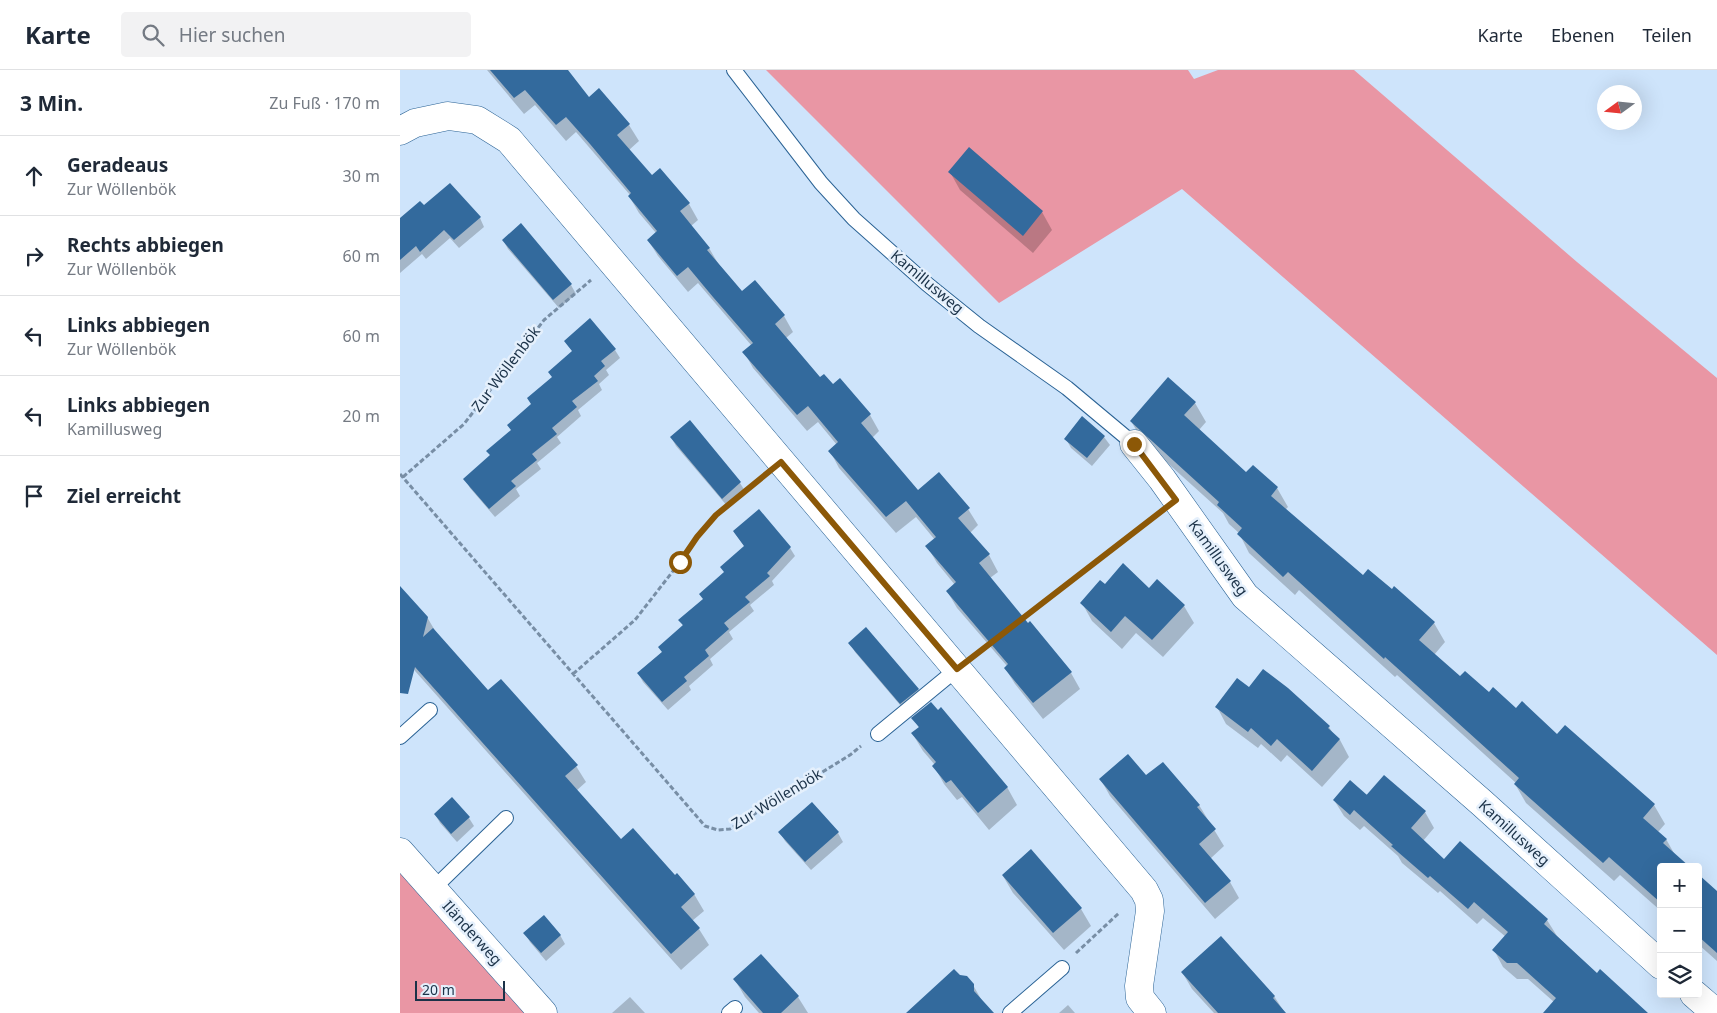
<!DOCTYPE html>
<html lang="de">
<meta charset="utf-8">
<style>
body{margin:0;font-family:"Noto Sans",sans-serif;background:#f2f2f3;color:#1f2937}
.controls{position:absolute;right:15px;bottom:15px;display:grid;overflow:hidden;border-radius:5px;box-shadow:0 5px 20px #0002}
.controls button{width:45px;height:45px;display:grid;place-items:center;padding:0;border:0;border-bottom:1px solid #e0e1e3;background:#fff;color:#1f2937;font:25px sans-serif}
.compass{position:absolute;left:1197px;top:15px;width:45px;height:45px;border-radius:50%;background:#fff;box-shadow:0 5px 20px #0002;rotate:255deg}
.scale{position:absolute;left:15px;bottom:12px;width:90px;box-sizing:border-box;padding-left:5px;border:2px solid #1b3248;border-top:0;font-size:14px;line-height:18px;white-space:nowrap;color:#1b3248;-webkit-text-stroke:4px #e5f0fc;paint-order:stroke}
.stop{position:absolute;width:15px;height:15px;margin:-11px;border:4px solid #8c5807;border-radius:50%;background:#fff}
.stop.end{background:#8c5807;border-color:#fff;box-shadow:0 1px 5px #0008}
.list{margin:0;padding:0;list-style:none}
h2{display:flex;justify-content:space-between;align-items:center;height:65px;margin:0;padding:0 20px;font-size:21px}
h2 small{font-size:16px;font-weight:400;color:#747a83}
.list li{display:grid;grid-template-columns:32px 1fr auto;gap:15px;align-items:center;box-sizing:border-box;height:80px;padding:0 20px;border-top:1px solid #e0e1e3}
.list b{display:block;font-size:19px;white-space:nowrap}
.list p{margin:0;font-size:16px;white-space:nowrap;color:#747a83}
.list em{font-size:16px;font-style:normal;color:#747a83}
.icon{flex:none;width:28px;height:28px;fill:none;stroke:currentColor;stroke-width:2;stroke-linecap:round;stroke-linejoin:round}
.map{position:relative;flex:none;width:1317px;height:943px;overflow:hidden}
header{display:flex;align-items:center;gap:30px;box-sizing:border-box;height:70px;padding:0 25px;background:#fff;border-bottom:1px solid #e0e1e3}
header strong{font-size:24px}
nav{display:flex;gap:28px;margin-inline-start:auto;font-size:18px}
.search{width:350px;height:45px;background:#f2f2f3;display:flex;align-items:center;gap:12px;box-sizing:border-box;padding:0 18px;border-radius:5px;color:#747a83;font-size:19px}
main{display:flex}
aside{flex:1;background:#fff}
.map>svg:first-child{display:block}
.forest{fill:#e996a4}
.shadow{fill:#0003}
.building{fill:#336a9d}
.lines{fill:none;stroke-linecap:round;stroke-linejoin:round}
.lane-casing{stroke:#2b6395;stroke-width:16}
.street-casing{stroke:#2b6395;stroke-width:29}
.path{stroke:#788ea5;stroke-width:3;stroke-dasharray:5 2.5;stroke-linecap:butt}
.lane{stroke:#fff;stroke-width:14}
.street{stroke:#fff;stroke-width:28}
.route{stroke:#8c5807;stroke-width:6}
.labels{text-anchor:middle;stroke-width:5;stroke-linejoin:round;paint-order:stroke}
.street-label{font-size:15px;fill:#1b3248;stroke:#e5f0fc}
</style>
<header>
<strong>Karte</strong>
<div class="search"><svg class="icon" aria-label="search" viewBox="0 0 24 24"><circle cx="10" cy="10" r="6"/><path d="M15 15l6 6"/></svg>Hier suchen</div>
<nav><a>Karte</a><a>Ebenen</a><a>Teilen</a></nav>
</header>
<main>
<aside>
<h2>3 Min.<small>Zu Fuß · 170 m</small></h2>
<ul class="list">
<li><svg class="icon" aria-label="ahead" viewBox="0 0 24 24"><path d="M12 20V5M6 11l6-6 6 6"/></svg><div><b>Geradeaus</b><p>Zur Wöllenbök</p></div><em>30 m</em></li>
<li><svg class="icon" aria-label="right" viewBox="0 0 24 24"><path d="M7 20v-9h11M14 6l5 5-5 5"/></svg><div><b>Rechts abbiegen</b><p>Zur Wöllenbök</p></div><em>60 m</em></li>
<li><svg class="icon" aria-label="left" viewBox="0 0 24 24"><path d="M17 20v-9H6M10 6l-5 5 5 5"/></svg><div><b>Links abbiegen</b><p>Zur Wöllenbök</p></div><em>60 m</em></li>
<li><svg class="icon" aria-label="left" viewBox="0 0 24 24"><path d="M17 20v-9H6M10 6l-5 5 5 5"/></svg><div><b>Links abbiegen</b><p>Kamillusweg</p></div><em>20 m</em></li>
<li><svg class="icon" aria-label="arrive" viewBox="0 0 24 24"><path d="M6 21V4h12l-3 4 3 4H6"/></svg><div><b>Ziel erreicht</b></div></li>
</ul>
</aside>
<div class="map">
<svg width="1317" height="943" viewBox="0 0 1317 943">
<rect width="100%" height="100%" fill="#cee4fb"/>
<path class="forest" d="M 366,0 L 788,0 L 794,9 L 818,0 L 954,0 L 1177,192 L 1317,308 L 1317,585 L 782,119 L 599,233 Z
M 0,786 L 142,943 L 0,943 Z"/>
<path class="shadow" d="M 87,0 L 167,0 L 189,29 L 199,20 L 229,55 L 239,71 L 229,80 L 252,106 L 289,134 L 298,150 L 291,156 L 309,178 L 319,195 L 342,222 L 355,211 L 384,246 L 393,262 L 386,268 L 420,309 L 433,316 L 470,345 L 479,361 L 472,368 L 518,422 L 568,439 L 578,455 L 570,463 L 589,485 L 598,502 L 590,508 L 628,555 L 671,603 L 680,619 L 643,649 L 615,614 L 605,598 L 607,596 L 557,538 L 547,521 L 555,515 L 537,493 L 527,476 L 535,470 L 516,447 L 496,463 L 439,398 L 430,381 L 437,375 L 418,352 L 407,361 L 353,298 L 344,282 L 351,275 L 298,213 L 288,222 L 258,186 L 248,170 L 256,163 L 239,143 L 229,126 L 230,125 L 176,62 L 166,71 L 135,35 L 124,44 Z
M 569,79 L 642,142 L 652,160 L 633,183 L 560,120 L 550,102 Z
M 24,137 L 80,148 L 84,157 L 59,178 L 50,168 L 26,189 L 22,184 L 0,203 L 0,150 Z
M 121,155 L 171,215 L 176,224 L 159,238 L 108,179 L 103,170 Z
M 165,271 L 215,280 L 220,288 L 206,300 L 209,305 L 199,314 L 202,320 L 178,340 L 181,346 L 157,367 L 161,373 L 137,393 L 141,399 L 116,419 L 120,426 L 95,447 L 70,418 L 65,409 L 91,386 L 87,381 L 112,361 L 173,282 Z
M 769,309 L 795,333 L 806,352 L 799,360 L 847,404 L 853,396 L 877,418 L 888,437 L 885,440 L 963,507 L 992,521 L 994,518 L 1034,553 L 1045,572 L 1034,585 L 1060,608 L 1089,624 L 1157,666 L 1165,657 L 1254,735 L 1265,754 L 1258,762 L 1266,769 L 1275,785 L 1261,797 L 1261,841 L 1220,805 L 1214,811 L 1126,733 L 1115,714 L 1116,713 L 997,605 L 995,607 L 899,520 L 895,525 L 849,483 L 839,463 L 829,454 L 823,443 L 742,370 L 731,351 Z
M 682,348 L 704,367 L 710,375 L 692,396 L 671,378 L 666,369 Z
M 271,367 L 340,413 L 345,421 L 328,437 L 276,376 Z
M 334,462 L 390,478 L 395,486 L 372,511 L 374,515 L 350,535 L 354,541 L 329,562 L 333,569 L 310,589 L 313,595 L 289,616 L 291,620 L 268,640 L 243,612 L 238,603 L 262,582 L 283,556 L 280,550 L 304,530 L 345,477 Z
M 705,516 L 749,520 L 784,536 L 794,553 L 763,587 L 736,563 L 722,579 L 692,551 L 682,533 Z
M 0,518 L 27,547 L 37,564 L 88,622 L 176,696 L 186,712 L 176,721 L 221,771 L 275,807 L 294,824 L 304,841 L 292,851 L 299,859 L 309,875 L 281,900 L 15,601 L 6,584 L 0,560 Z
M 450,573 L 518,619 L 523,628 L 506,642 L 455,582 Z
M 850,619 L 929,657 L 934,665 L 940,670 L 949,687 L 922,717 L 887,685 L 881,692 L 861,674 L 858,678 L 826,654 L 817,637 Z
M 513,648 L 607,717 L 617,735 L 589,760 L 562,727 L 557,730 L 544,714 L 534,696 L 535,695 L 523,681 L 512,663 L 519,658 Z
M 746,707 L 799,735 L 824,776 L 810,789 L 830,812 L 839,828 L 815,849 L 710,726 L 701,710 Z
M 966,726 L 1025,742 L 1034,758 L 1023,771 L 1045,791 L 1147,850 L 1157,866 L 1197,904 L 1247,943 L 1159,943 L 1154,932 L 1128,909 L 1117,909 L 1103,897 L 1094,880 L 1106,867 L 1083,848 L 1077,854 L 1040,821 L 1038,823 L 1002,793 L 998,786 L 964,756 L 960,760 L 944,746 L 934,730 Z
M 412,734 L 438,763 L 443,772 L 411,800 L 385,771 L 380,762 Z
M 35,744 L 69,748 L 74,756 L 57,772 L 40,753 Z
M 603,806 L 681,839 L 691,856 L 664,880 L 613,823 Z
M 1298,806 L 1317,823 L 1317,891 L 1298,874 Z
M 125,863 L 160,865 L 165,874 L 146,891 L 130,872 Z
M 361,886 L 398,927 L 408,943 L 359,943 L 345,927 L 335,910 Z
M 782,902 L 874,926 L 885,943 L 814,943 L 792,919 Z
M 573,915 L 589,943 L 516,943 Z
M 230,927 L 245,943 L 212,943 Z
M 668,935 L 675,943 L 659,943 Z"/>
<path class="building" d="M 90,0 L 168,0 L 189,27 L 199,18 L 230,54 L 217,65 L 252,105 L 260,98 L 290,133 L 280,141 L 310,178 L 307,180 L 342,221 L 355,210 L 385,245 L 375,254 L 420,307 L 424,304 L 433,314 L 440,308 L 471,344 L 461,353 L 518,420 L 539,402 L 570,438 L 558,448 L 590,484 L 579,493 L 628,553 L 630,551 L 672,602 L 633,633 L 604,598 L 608,594 L 546,521 L 556,512 L 525,476 L 536,467 L 506,431 L 486,447 L 428,381 L 438,372 L 408,336 L 397,345 L 342,282 L 353,273 L 313,227 L 288,197 L 277,206 L 247,170 L 257,161 L 228,126 L 231,123 L 190,74 L 166,47 L 156,55 L 125,20 L 114,28 Z
M 569,77 L 643,141 L 623,166 L 548,102 Z
M 50,113 L 81,147 L 54,170 L 44,160 L 20,182 L 16,176 L 0,190 L 0,148 L 20,131 L 24,135 Z
M 121,153 L 172,214 L 153,230 L 102,170 Z
M 190,248 L 216,279 L 201,291 L 205,296 L 194,306 L 198,311 L 172,331 L 177,337 L 152,358 L 157,364 L 132,384 L 137,390 L 111,411 L 116,416 L 89,439 L 63,409 L 90,385 L 86,381 L 111,360 L 107,355 L 131,334 L 127,328 L 152,307 L 148,302 L 172,281 L 164,271 Z
M 768,307 L 796,332 L 784,345 L 846,402 L 853,395 L 878,417 L 871,426 L 963,505 L 968,499 L 992,519 L 994,516 L 1035,552 L 1019,570 L 1060,606 L 1065,601 L 1089,622 L 1093,617 L 1116,638 L 1122,631 L 1157,664 L 1165,655 L 1255,734 L 1243,748 L 1267,769 L 1263,773 L 1290,797 L 1261,797 L 1261,833 L 1209,787 L 1203,793 L 1114,714 L 1119,708 L 985,587 L 984,589 L 888,502 L 883,507 L 837,464 L 842,458 L 817,435 L 819,432 L 730,351 Z
M 682,346 L 705,366 L 687,388 L 664,369 Z
M 290,350 L 341,412 L 322,429 L 270,367 Z
M 359,439 L 391,477 L 367,503 L 370,506 L 345,527 L 350,532 L 324,553 L 329,559 L 305,580 L 309,586 L 284,607 L 287,611 L 262,632 L 237,603 L 262,582 L 258,577 L 283,555 L 278,550 L 303,529 L 299,524 L 324,502 L 320,497 L 344,476 L 333,461 Z
M 723,493 L 749,518 L 757,509 L 785,535 L 752,570 L 725,546 L 711,562 L 680,533 L 700,510 L 705,514 Z
M 0,516 L 28,547 L 23,567 L 33,558 L 88,620 L 101,609 L 178,695 L 165,706 L 221,769 L 233,758 L 275,805 L 277,803 L 295,824 L 281,837 L 300,858 L 271,884 L 15,597 L 8,624 L 0,623 Z
M 466,557 L 519,619 L 500,634 L 448,573 Z
M 863,599 L 888,618 L 930,656 L 928,658 L 940,669 L 912,701 L 877,669 L 871,676 L 851,658 L 848,662 L 815,637 L 837,608 L 849,617 Z
M 531,632 L 538,640 L 541,637 L 608,717 L 578,743 L 551,710 L 546,713 L 532,696 L 536,692 L 511,663 L 519,657 L 511,648 Z
M 728,684 L 746,705 L 763,692 L 800,735 L 797,737 L 816,759 L 799,774 L 831,811 L 805,833 L 699,709 Z
M 984,705 L 1026,741 L 1011,758 L 1044,789 L 1060,771 L 1148,849 L 1144,854 L 1197,903 L 1200,899 L 1248,943 L 1143,943 L 1156,928 L 1117,893 L 1107,893 L 1092,880 L 1108,862 L 1074,832 L 1068,839 L 1030,806 L 1028,808 L 991,776 L 993,775 L 954,740 L 950,745 L 933,730 L 950,710 L 967,725 L 963,729 Z
M 52,727 L 70,747 L 51,764 L 34,744 Z
M 412,732 L 439,762 L 405,792 L 378,762 Z
M 631,779 L 682,838 L 653,863 L 602,805 Z
M 1298,804 L 1317,821 L 1317,883 L 1298,866 Z
M 144,845 L 161,865 L 141,883 L 123,863 Z
M 821,866 L 875,926 L 873,928 L 886,943 L 818,943 L 781,902 Z
M 361,884 L 399,926 L 381,943 L 363,943 L 333,909 Z
M 554,899 L 560,905 L 567,906 L 574,914 L 574,921 L 594,943 L 506,943 Z"/>
<g class="lines">
<g class="lane-casing">
<path id="lane" d="M 334,0 L 421,113 L 454,149 L 527,214 L 579,256 L 667,318 L 734,374
M 478,664 L 557,599
M 0,667 L 30,640
M 33,819 L 106,748
M 329,943 L 335,938
M 610,943 L 662,898"/>
</g>
<g class="street-casing">
<path id="street" d="M 0,61 L 15,53 L 48,46 L 77,50 L 109,70 L 744,820 L 749,830 L 750,841 L 739,916 L 740,928 L 752,943
M 734,374 L 762,409 L 845,526 L 1082,733 L 1261,895
M 0,782 L 143,943
M 1294,924 L 1316,943"/>
</g>
<path class="path" d="M 0,404 L 305,756 L 318,760 L 330,759 L 450,685 L 461,676
M 3,407 L 64,354 L 144,250 L 191,210
M 580,581 L 753,447
M 173,604 L 235,550 L 280,492 L 297,467 L 316,445 L 359,410
M 676,883 L 719,843"/>
<use href="#lane" class="lane"/>
<use href="#street" class="street"/>
</g>
<g class="lines">
<path class="route" d="M 280,492 L 297,467 L 316,445 L 381,392 L 557,599 L 776,430 L 734,374"/>
</g>
<g class="labels">
<g class="street-label">
<text transform="translate(527 212) rotate(40)" y="5">Kamillusweg</text>
<text transform="translate(106 299) rotate(-53)" y="5">Zur Wöllenbök</text>
<text transform="translate(818 488) rotate(54)" y="5">Kamillusweg</text>
<text transform="translate(377 729) rotate(-31)" y="5">Zur Wöllenbök</text>
<text transform="translate(1114 763) rotate(42)" y="5">Kamillusweg</text>
<text transform="translate(72 863) rotate(48)" y="5">Iländerweg</text>
</g>
</g>
</svg>
<div class="controls">
<button>+</button>
<button>−</button>
<button><svg class="icon" aria-label="layers" viewBox="0 0 24 24"><path d="M12 4l9 5-9 5-9-5zM3 14l9 5 9-5"/></svg></button>
</div>
<svg class="compass" viewBox="-18 -18 36 36"><path d="M0-13l5 13h-10z" fill="#e53935"/><path d="M0 13l5-13h-10z" fill="#747a83"/></svg>
<div class="scale">20 m</div>
<div class="stop" style="left:280px;top:492px"></div>
<div class="stop end" style="left:734px;top:374px"></div>
</div>
</main>
